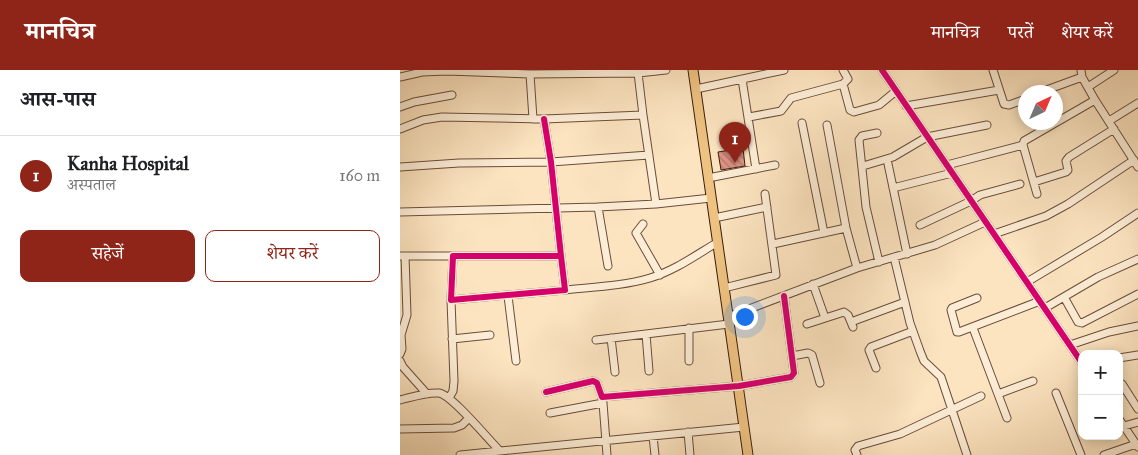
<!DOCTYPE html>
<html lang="hi">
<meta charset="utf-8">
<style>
body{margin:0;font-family:"IM FELL Great Primer","Noto Serif Devanagari",serif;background:#f6f6f6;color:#202124}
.controls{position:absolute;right:15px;bottom:15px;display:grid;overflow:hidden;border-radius:10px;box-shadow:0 2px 12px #0003}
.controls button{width:45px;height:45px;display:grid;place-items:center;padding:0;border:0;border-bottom:1px solid #e0e0e0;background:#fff;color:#202124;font:25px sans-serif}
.compass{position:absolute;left:618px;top:15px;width:45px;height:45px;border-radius:50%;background:#fff;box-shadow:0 2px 12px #0003;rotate:44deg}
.you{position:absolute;left:344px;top:246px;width:18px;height:18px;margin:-12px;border:4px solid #fff;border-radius:50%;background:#1a73e8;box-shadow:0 0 0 8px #1a73e833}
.badge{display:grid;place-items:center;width:32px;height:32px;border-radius:50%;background:#8f2418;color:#fff;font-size:16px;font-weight:700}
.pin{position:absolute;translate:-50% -41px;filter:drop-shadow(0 1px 2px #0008)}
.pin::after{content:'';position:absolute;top:26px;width:18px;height:15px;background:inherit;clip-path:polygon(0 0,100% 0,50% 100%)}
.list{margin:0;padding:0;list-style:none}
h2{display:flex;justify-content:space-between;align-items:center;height:65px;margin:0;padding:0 20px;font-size:21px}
h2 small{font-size:16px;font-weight:400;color:#757577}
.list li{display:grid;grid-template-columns:32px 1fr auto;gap:15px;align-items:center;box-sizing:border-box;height:80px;padding:0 20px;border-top:1px solid #e0e0e0}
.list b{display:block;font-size:19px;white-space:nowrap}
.list p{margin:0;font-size:16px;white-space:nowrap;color:#757577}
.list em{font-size:16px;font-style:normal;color:#757577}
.actions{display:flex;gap:10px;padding:15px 20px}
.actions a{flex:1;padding:11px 0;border:1px solid #8f2418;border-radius:10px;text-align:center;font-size:18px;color:#8f2418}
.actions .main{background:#8f2418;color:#fff}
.map{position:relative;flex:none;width:738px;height:385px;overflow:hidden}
header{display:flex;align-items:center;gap:30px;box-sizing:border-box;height:70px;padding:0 25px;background:#8f2418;color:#fff}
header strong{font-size:24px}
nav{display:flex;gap:28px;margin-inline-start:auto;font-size:18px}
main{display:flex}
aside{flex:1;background:#fff}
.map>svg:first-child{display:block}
.building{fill:url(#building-back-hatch);stroke:#391b0e}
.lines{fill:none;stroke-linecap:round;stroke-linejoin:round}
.minor-casing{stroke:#6a4d3a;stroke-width:9}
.major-casing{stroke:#391b0e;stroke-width:11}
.minor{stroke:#fdedd6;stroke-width:7}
.major{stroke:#eec280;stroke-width:9}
.cycleway-casing{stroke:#fdedd6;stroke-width:9}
.cycleway{stroke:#d6006c;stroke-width:6}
</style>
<header>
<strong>मानचित्र</strong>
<nav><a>मानचित्र</a><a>परतें</a><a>शेयर करें</a></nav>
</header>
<main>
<aside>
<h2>आस-पास<small></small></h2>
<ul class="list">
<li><span class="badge">1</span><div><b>Kanha Hospital</b><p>अस्पताल</p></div><em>160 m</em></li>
</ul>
<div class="actions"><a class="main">सहेजें</a><a>शेयर करें</a></div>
</aside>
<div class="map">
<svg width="738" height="385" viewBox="0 0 738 385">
<defs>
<pattern id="building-back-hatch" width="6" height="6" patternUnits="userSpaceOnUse" patternTransform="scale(1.25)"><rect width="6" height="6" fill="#de9385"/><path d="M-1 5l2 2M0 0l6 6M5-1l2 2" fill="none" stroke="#b5776b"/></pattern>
</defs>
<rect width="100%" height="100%" fill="#fce4c0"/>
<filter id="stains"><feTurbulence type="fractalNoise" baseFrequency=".004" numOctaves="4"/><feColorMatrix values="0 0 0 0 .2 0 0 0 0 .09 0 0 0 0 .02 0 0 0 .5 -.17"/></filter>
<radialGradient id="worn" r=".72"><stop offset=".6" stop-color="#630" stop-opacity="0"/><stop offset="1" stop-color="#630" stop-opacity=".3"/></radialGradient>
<path class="building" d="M 343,78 L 345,96 L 321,100 L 318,82 Z"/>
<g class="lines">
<g class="minor-casing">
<path id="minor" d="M 482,0 L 682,293
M 593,0 L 604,34 L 609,35 L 626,29
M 681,0 L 682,7 L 695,30 L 738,97
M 130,4 L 133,49
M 0,7 L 22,2 L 47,1 L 130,4 L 238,3 L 266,0
M 342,9 L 356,99
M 443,14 L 450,40 L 454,42 L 479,35 L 496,21
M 688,17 L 714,0
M 296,19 L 384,0
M 641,22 L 682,7
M 506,36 L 599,20
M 0,37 L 14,32 L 52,25
M 243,45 L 256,134
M 349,47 L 381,41 L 391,28 L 443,14 L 448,9 L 443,0
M 144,49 L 151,92 L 161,186 L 53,186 L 51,230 L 165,220 L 161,186
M 709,51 L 738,33
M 402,53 L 424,163
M 427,55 L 446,158 L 457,198
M 0,59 L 23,50 L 42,47 L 144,49 L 243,45 L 238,3
M 477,63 L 462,66 L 459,70 L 466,137 L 479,192
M 487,89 L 507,184
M 547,95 L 623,75
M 463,96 L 493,87 L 527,67 L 587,55
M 0,97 L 59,93 L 151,92 L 249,85
M 308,108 L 375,95
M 634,112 L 666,102 L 668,100 L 666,91 L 669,87 L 714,59
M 493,118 L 552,103
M 637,124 L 623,75 L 624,71 L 695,30
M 198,137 L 208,196
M 0,142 L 198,137 L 256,134 L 311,128
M 314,148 L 367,137
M 243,154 L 236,163 L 260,205
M 520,155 L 571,131 L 580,125 L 620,114
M 594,164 L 646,146 L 668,134 L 734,90
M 373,174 L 446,158
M 0,186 L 53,186
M 494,187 L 510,253 L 520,281 L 524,291 L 541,307 L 567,385
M 627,212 L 702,167 L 738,143
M 413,214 L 425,248
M 324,218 L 376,205 L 365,124
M 165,220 C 193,217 223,216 250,208 C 274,201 296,185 318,172
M 108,226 L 116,291
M 664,227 L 678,252 L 682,253 L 738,224
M 577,228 L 552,238 L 551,240 L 557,262 L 559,262 L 640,231
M 645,238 L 698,207 L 738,189
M 328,247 L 457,198 L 535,175 L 585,152
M 451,252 L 505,232
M 407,254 L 444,242 L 448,245 L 453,257
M 289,258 L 289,291
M 573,258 L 607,348
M 246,264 L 249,301
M 211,268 L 215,302
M 52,269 L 90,265
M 196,270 L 329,254
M 670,275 L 709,262 L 738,256
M 0,284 L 2,279 L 1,265 L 7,245 L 5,186
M 392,286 L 408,283 L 412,285 L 420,313
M 719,288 L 738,285
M 0,291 L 3,297 L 27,324
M 476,298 L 469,280 L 471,277 L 513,261
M 722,314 L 738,339
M 146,322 L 193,311 L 197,313 L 202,327 L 339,316 L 391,307 L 394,303 L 384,226
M 656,323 L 681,385
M 598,324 L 633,311
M 49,328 L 53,321 L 54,311 L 51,230
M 0,330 C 12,327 27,322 39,323 C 52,325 88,369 99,380
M 203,333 L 207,385
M 150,343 L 203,333 L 202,327
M 719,349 L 738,377
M 724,356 L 738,352
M 0,359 L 54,358 L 62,355 L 69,348
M 288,362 L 290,385
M 253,366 L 255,385
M 60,385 L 344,357
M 457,385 L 455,380 L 458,376 L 500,364 L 581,326
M 704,385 L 736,374"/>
</g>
<g class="major-casing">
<path id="major" d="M 293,0 L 348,385"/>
</g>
<use href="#minor" class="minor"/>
<use href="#major" class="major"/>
<g class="cycleway-casing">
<path id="cycleway" d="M 482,0 L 682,293
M 144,49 L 151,92 L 161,186 L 53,186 L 51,230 L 165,220 L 161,186
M 146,322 L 193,311 L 197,313 L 202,327 L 339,316 L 391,307 L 394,303 L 384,226"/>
</g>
<use href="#cycleway" class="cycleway"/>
</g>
<rect width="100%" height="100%" filter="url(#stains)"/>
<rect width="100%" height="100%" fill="url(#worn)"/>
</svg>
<div class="controls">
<button>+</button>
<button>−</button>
</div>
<svg class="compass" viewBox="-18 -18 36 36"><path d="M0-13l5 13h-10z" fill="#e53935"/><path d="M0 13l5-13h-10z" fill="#757577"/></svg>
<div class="you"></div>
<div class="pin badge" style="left:335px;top:93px">1</div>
</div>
</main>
